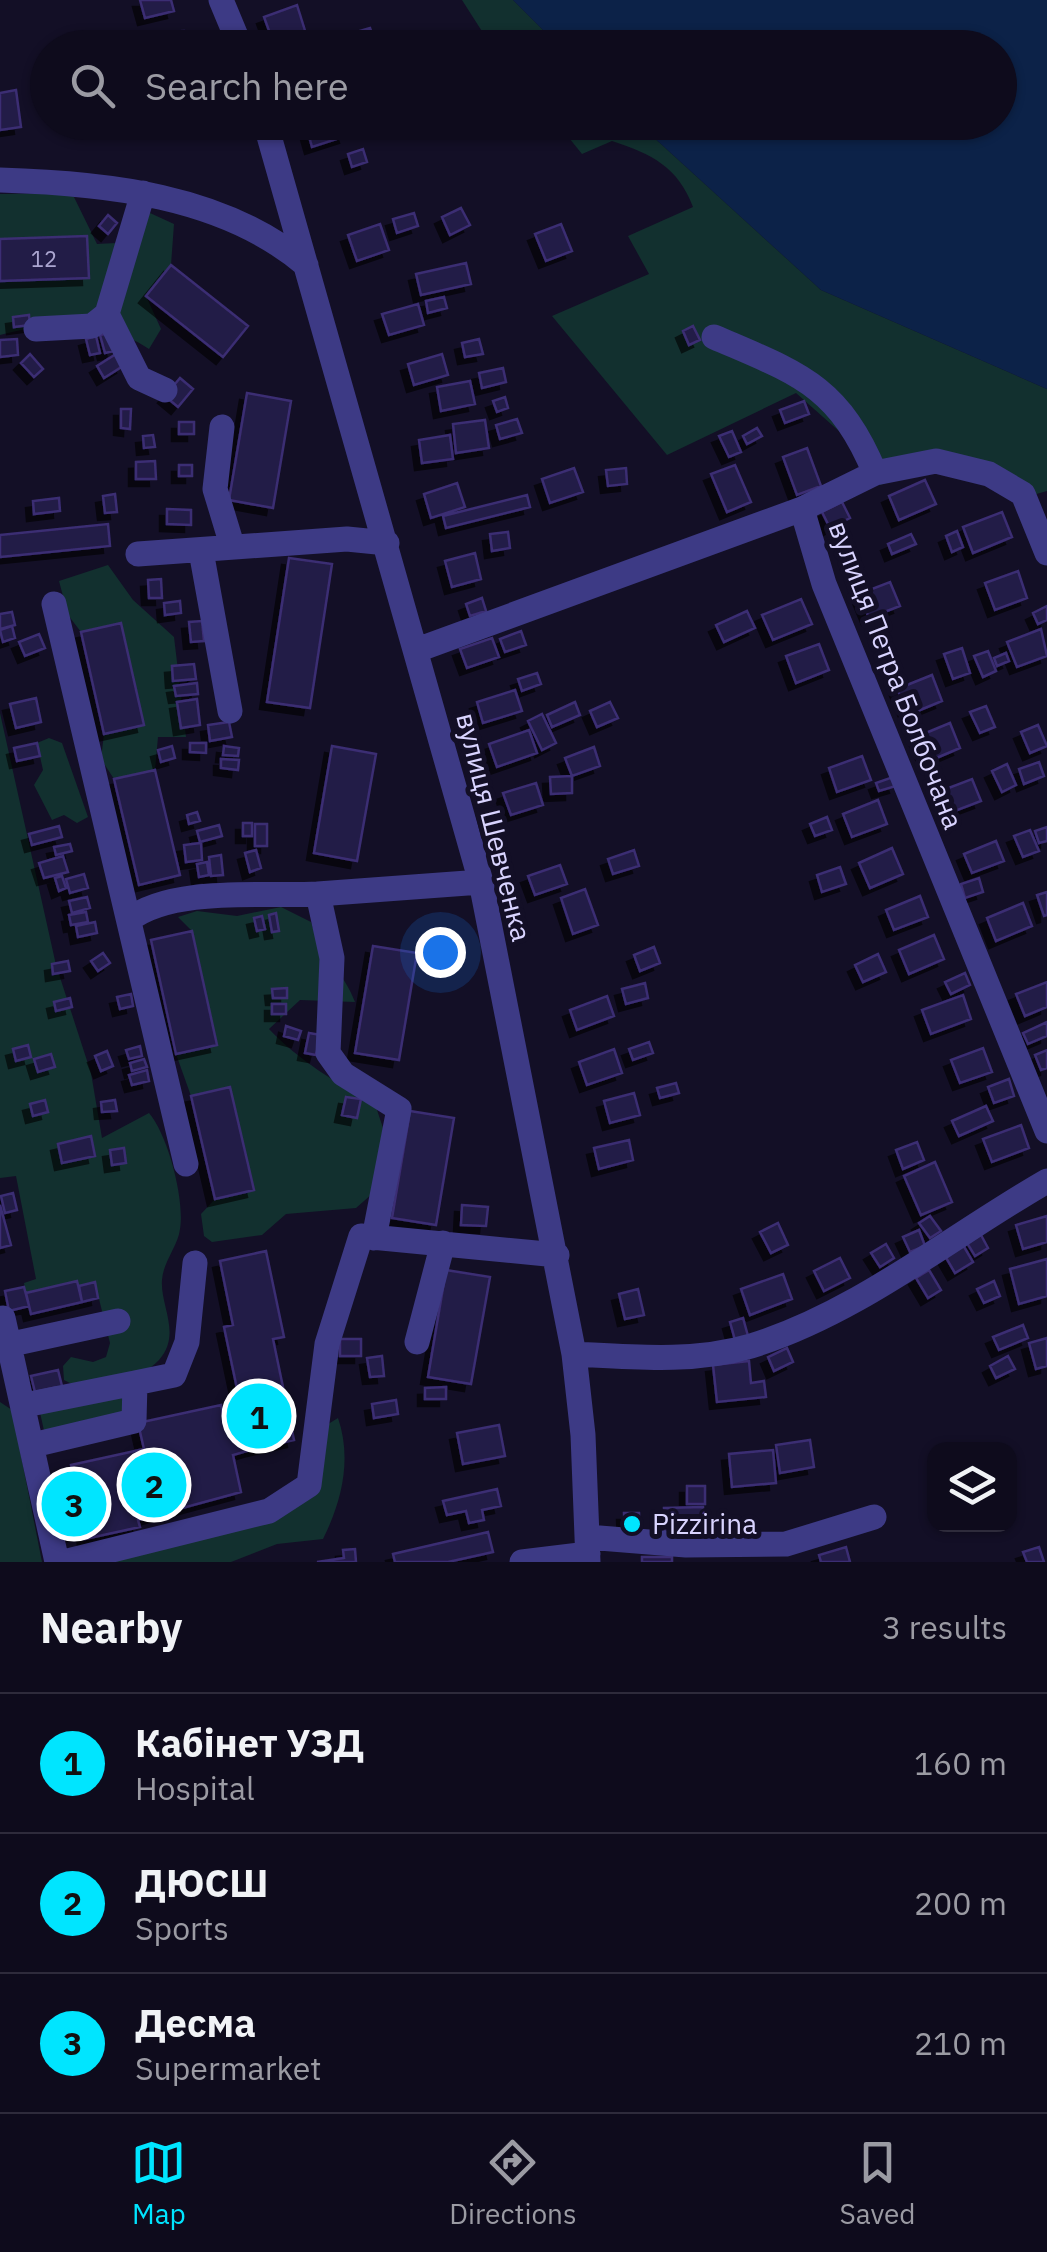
<!DOCTYPE html>
<meta charset="utf-8">
<style>
body{margin:0;font-family:"IBM Plex Sans",sans-serif;background:#171425;color:#f1f3f6}
.controls{position:absolute;right:30px;bottom:30px;display:grid;overflow:hidden;border-radius:20px;box-shadow:0 2px 8px #0004}
.controls button{width:90px;height:90px;display:grid;place-items:center;padding:0;border:0;border-bottom:2px solid #2e2b3b;background:#0e0b1c;color:#f1f3f6;font:50px sans-serif}
.you{position:absolute;left:440px;top:952px;width:35px;height:35px;margin:-25px;border:8px solid #fff;border-radius:50%;background:#1a73e8;box-shadow:0 0 0 15px #1a73e833}
.badge{display:grid;place-items:center;width:65px;height:65px;border-radius:50%;background:#00e5ff;color:#111;font-size:32px;font-weight:700}
.pin{position:absolute;translate:-50% -50%;border:5px solid #fff;box-shadow:0 2px 10px #0006}
.list{margin:0;padding:0;list-style:none}
h2{display:flex;justify-content:space-between;align-items:center;height:130px;margin:0;padding:0 40px;font-size:42px}
h2 small{font-size:32px;font-weight:400;color:#9b9ba3}
.list li{display:grid;grid-template-columns:65px 1fr auto;gap:30px;align-items:center;box-sizing:border-box;height:140px;padding:0 40px;border-top:2px solid #2e2b3b}
.list b{display:block;font-size:38px;white-space:nowrap}
.list p{margin:0;font-size:32px;white-space:nowrap;color:#9b9ba3}
.list em{font-size:32px;font-style:normal;color:#9b9ba3}
.icon{flex:none;width:55px;height:55px;fill:none;stroke:currentColor;stroke-width:2;stroke-linecap:round;stroke-linejoin:round}
.map{position:relative;flex:none;width:1047px;height:1562px;overflow:hidden}
.search{position:absolute;background:#0e0b1c;box-shadow:0 2px 8px #0004;left:30px;right:30px;top:30px;height:110px;display:flex;align-items:center;gap:25px;box-sizing:border-box;padding:0 35px;border-radius:55px;color:#9b9ba3;font-size:38px}
.sheet{height:550px;background:#0e0b1c}
nav{display:flex;justify-content:space-around;align-items:center;box-sizing:border-box;height:140px;border-top:2px solid #2e2b3b;background:#0e0b1c;font-size:28px;color:#9b9ba3}
nav a{display:grid;justify-items:center;gap:5px}
nav .on{color:#00e5ff}
.map>svg:first-child{display:block}
.green{fill:#12302f}
.water{fill:#0c2248}
.building{fill:#241b47;stroke:#3b2d73;stroke-width:2.5;filter:url(#shadow)}
.lines{fill:none;stroke-linecap:round;stroke-linejoin:round}
.minor{stroke:#3d3a85;stroke-width:25}
.poi-dot{fill:#00e5ff;stroke:#130f26;stroke-width:4}
.labels{text-anchor:middle;stroke-width:10;stroke-linejoin:round;paint-order:stroke}
.number-label{font-size:22px;fill:#aca6d1}
.street-label{font-size:28px;fill:#d9d4ff;stroke:#130f26}
.poi-label{font-size:28px;fill:#d9d4ff;stroke:#130f26;text-anchor:start}
</style>
<div class="map">
<svg width="1047" height="1562" viewBox="0 0 1047 1562">
<defs>
<filter id="shadow"><feDropShadow dx="-7" dy="7" stdDeviation="0" flood-color="#0009"/></filter>
</defs>
<rect width="100%" height="100%" fill="#130f26"/>
<path class="green" d="M 462,0 L 513,0 L 560,47 L 492,47 Z
M 557,123 L 638,123 L 821,290 L 1047,389 L 1047,491 L 1015,500 C 961,461 940,466 880,485 L 858,448 L 796,393 L 667,455 L 552,316 L 649,274 L 628,236 L 693,207 C 678,167 652,154 612,141 L 582,154 Z
M 72,193 L 97,244 L 116,243 L 150,213 L 174,224 L 171,265 L 146,296 L 161,329 L 149,349 C 101,318 55,321 0,335 L 0,194 Z
M 108,565 L 133,600 L 174,637 L 186,737 L 158,737 L 155,770 L 114,779 L 101,759 L 104,734 L 144,725 L 121,624 L 81,632 L 68,615 L 59,581 Z
M 0,713 L 56,965 L 91,1073 L 102,1138 L 149,1113 C 168,1135 185,1200 180,1229 C 178,1246 163,1262 162,1280 C 160,1306 182,1334 159,1360 C 139,1382 103,1381 74,1385 L 64,1380 L 63,1366 L 71,1357 L 93,1362 L 106,1357 L 110,1343 L 95,1283 L 79,1286 L 77,1281 L 26,1293 L 24,1283 L 36,1279 L 16,1176 L 0,1178 Z
M 49,738 L 62,743 L 88,817 L 77,823 L 64,815 L 52,820 L 34,785 L 43,770 L 37,743 Z
M 281,907 L 311,922 C 321,957 343,970 355,1002 L 300,1000 L 269,1029 C 297,1059 339,1085 375,1104 L 383,1128 L 372,1194 L 356,1208 L 286,1214 L 262,1235 L 212,1242 L 204,1236 L 201,1214 L 215,1199 L 254,1189 L 230,1087 L 191,1096 L 176,1054 L 217,1044 L 192,931 L 178,917 L 197,911 L 237,916 Z
M 126,1391 L 131,1416 L 45,1435 L 39,1408 Z
M 0,1402 L 12,1410 L 42,1562 L 0,1562 Z
M 338,1418 C 352,1459 342,1501 323,1539 L 277,1544 L 231,1562 L 90,1562 L 311,1492 L 325,1426 Z"/>
<path class="water" d="M 513,0 L 1047,0 L 1047,389 L 821,290 L 638,123 L 1000,122 L 1000,48 L 560,47 Z"/>
<path class="building" d="M 140,0 L 171,0 L 174,11 L 145,18 Z
M 297,5 L 307,37 L 275,47 L 264,17 Z
M 370,28 L 374,39 L 353,46 L 349,34 Z
M 184,31 L 184,46 L 163,47 L 162,32 Z
M 16,90 L 21,127 L 0,130 L 0,93 Z
M 305,122 L 341,122 L 346,136 L 312,147 Z
M 363,149 L 367,162 L 352,167 L 348,154 Z
M 461,208 L 470,225 L 450,235 L 442,217 Z
M 414,213 L 418,226 L 397,233 L 393,219 Z
M 108,215 L 117,223 L 108,234 L 99,226 Z
M 380,224 L 389,250 L 357,261 L 348,235 Z
M 561,224 L 572,251 L 546,261 L 535,234 Z
M 87,236 L 89,278 L 0,281 L 0,239 Z
M 466,263 L 471,284 L 421,295 L 416,274 Z
M 171,265 L 248,326 L 223,357 L 146,296 Z
M 444,297 L 447,308 L 428,313 L 426,301 Z
M 418,304 L 424,325 L 389,335 L 382,314 Z
M 29,315 L 30,325 L 14,327 L 13,317 Z
M 693,326 L 700,340 L 689,345 L 683,331 Z
M 109,333 L 114,351 L 105,353 L 100,335 Z
M 96,336 L 100,353 L 90,355 L 86,339 Z
M 17,339 L 18,355 L 0,357 L 0,340 Z
M 479,339 L 483,354 L 465,357 L 462,343 Z
M 30,354 L 43,369 L 34,377 L 21,363 Z
M 116,354 L 123,366 L 104,378 L 97,366 Z
M 442,354 L 448,375 L 414,385 L 408,364 Z
M 503,368 L 506,382 L 482,388 L 479,373 Z
M 180,378 L 193,389 L 178,407 L 165,396 Z
M 470,381 L 475,404 L 441,411 L 437,387 Z
M 247,393 L 291,401 L 273,508 L 229,500 Z
M 505,397 L 508,408 L 497,412 L 493,401 Z
M 804,401 L 809,414 L 785,423 L 780,410 Z
M 121,409 L 131,409 L 130,429 L 121,428 Z
M 517,419 L 522,433 L 500,439 L 496,425 Z
M 485,420 L 489,448 L 456,453 L 453,424 Z
M 179,422 L 194,422 L 194,434 L 179,434 Z
M 757,428 L 762,436 L 747,444 L 743,436 Z
M 732,431 L 741,452 L 729,457 L 719,436 Z
M 153,435 L 155,447 L 144,448 L 143,436 Z
M 450,435 L 453,459 L 422,463 L 419,440 Z
M 807,448 L 821,486 L 797,495 L 783,457 Z
M 155,461 L 156,479 L 136,479 L 136,462 Z
M 179,465 L 192,465 L 192,476 L 179,476 Z
M 735,465 L 751,502 L 727,512 L 711,474 Z
M 574,468 L 583,492 L 550,503 L 542,479 Z
M 626,468 L 627,484 L 608,486 L 606,470 Z
M 925,480 L 936,504 L 899,520 L 889,496 Z
M 457,483 L 465,507 L 431,518 L 424,494 Z
M 115,494 L 117,512 L 105,513 L 103,496 Z
M 527,495 L 530,507 L 446,528 L 443,516 Z
M 59,498 L 60,511 L 34,514 L 33,501 Z
M 842,502 L 850,518 L 830,528 L 822,512 Z
M 167,509 L 191,510 L 191,525 L 167,524 Z
M 1002,512 L 1012,537 L 973,553 L 963,527 Z
M 108,524 L 110,546 L 0,557 L 0,535 Z
M 957,531 L 963,547 L 952,552 L 946,536 Z
M 508,532 L 510,548 L 492,551 L 490,534 Z
M 911,534 L 916,544 L 892,554 L 888,544 Z
M 475,553 L 481,579 L 452,587 L 445,561 Z
M 289,558 L 332,564 L 310,708 L 267,702 Z
M 1018,571 L 1027,598 L 995,610 L 985,583 Z
M 161,579 L 162,598 L 149,598 L 148,580 Z
M 890,582 L 900,606 L 869,618 L 859,594 Z
M 482,598 L 486,611 L 470,616 L 466,604 Z
M 801,599 L 812,624 L 773,640 L 762,615 Z
M 180,601 L 181,613 L 165,615 L 164,603 Z
M 1047,606 L 1047,620 L 1038,624 L 1033,613 Z
M 747,611 L 755,628 L 724,642 L 716,625 Z
M 12,612 L 15,625 L 0,629 L 0,614 Z
M 202,621 L 204,641 L 191,642 L 189,622 Z
M 121,623 L 144,725 L 104,734 L 81,632 Z
M 12,626 L 15,638 L 3,642 L 0,630 Z
M 1041,629 L 1047,656 L 1017,667 L 1007,642 Z
M 521,631 L 526,645 L 505,652 L 500,639 Z
M 39,634 L 45,648 L 25,656 L 19,642 Z
M 492,638 L 499,657 L 467,668 L 460,649 Z
M 819,644 L 829,670 L 796,683 L 786,656 Z
M 962,648 L 970,673 L 953,679 L 944,654 Z
M 988,651 L 996,671 L 983,677 L 974,656 Z
M 1006,653 L 1009,661 L 997,666 L 994,658 Z
M 194,664 L 196,679 L 173,681 L 172,666 Z
M 537,673 L 541,684 L 522,691 L 518,679 Z
M 932,675 L 942,701 L 908,715 L 897,689 Z
M 197,683 L 198,694 L 176,696 L 174,686 Z
M 515,690 L 522,711 L 483,723 L 477,702 Z
M 36,698 L 41,722 L 16,728 L 10,704 Z
M 197,699 L 200,725 L 181,728 L 177,702 Z
M 575,702 L 580,715 L 552,727 L 547,715 Z
M 610,702 L 618,718 L 597,727 L 590,711 Z
M 986,706 L 995,727 L 980,733 L 970,712 Z
M 542,714 L 556,743 L 542,750 L 528,721 Z
M 229,722 L 232,737 L 210,741 L 208,725 Z
M 950,723 L 960,748 L 927,762 L 916,737 Z
M 1038,725 L 1047,746 L 1030,753 L 1021,732 Z
M 529,730 L 537,753 L 497,767 L 489,744 Z
M 37,743 L 40,756 L 17,761 L 14,748 Z
M 190,743 L 206,743 L 206,753 L 190,752 Z
M 172,746 L 175,758 L 161,762 L 158,750 Z
M 224,746 L 239,748 L 238,756 L 223,755 Z
M 332,746 L 376,754 L 357,861 L 314,853 Z
M 594,747 L 600,766 L 572,776 L 565,758 Z
M 862,756 L 871,780 L 837,792 L 829,768 Z
M 221,759 L 239,760 L 238,770 L 221,768 Z
M 1039,762 L 1044,776 L 1024,784 L 1019,769 Z
M 1007,764 L 1016,785 L 1002,792 L 992,771 Z
M 155,770 L 180,875 L 139,885 L 114,779 Z
M 572,776 L 572,793 L 551,794 L 550,777 Z
M 893,777 L 896,786 L 879,791 L 876,783 Z
M 972,779 L 981,801 L 947,814 L 938,792 Z
M 536,783 L 543,805 L 511,815 L 503,793 Z
M 878,800 L 887,824 L 852,837 L 843,814 Z
M 197,812 L 200,821 L 189,824 L 187,815 Z
M 827,817 L 832,830 L 815,836 L 810,824 Z
M 243,823 L 252,823 L 252,836 L 243,836 Z
M 255,824 L 267,824 L 267,846 L 255,846 Z
M 219,825 L 222,836 L 200,842 L 197,831 Z
M 59,826 L 62,837 L 32,845 L 29,834 Z
M 1047,827 L 1047,841 L 1039,843 L 1035,831 Z
M 1030,830 L 1039,851 L 1023,857 L 1014,836 Z
M 996,841 L 1004,861 L 972,873 L 964,854 Z
M 201,843 L 202,860 L 186,862 L 184,845 Z
M 70,844 L 72,851 L 56,855 L 54,847 Z
M 892,848 L 903,874 L 870,888 L 859,863 Z
M 256,850 L 261,868 L 250,872 L 245,853 Z
M 634,850 L 639,866 L 613,874 L 608,859 Z
M 221,855 L 223,875 L 211,876 L 209,857 Z
M 63,856 L 68,872 L 44,878 L 39,863 Z
M 207,862 L 209,875 L 199,877 L 197,864 Z
M 560,865 L 567,884 L 535,895 L 528,876 Z
M 840,867 L 846,884 L 822,892 L 817,875 Z
M 84,874 L 88,888 L 70,893 L 66,879 Z
M 62,876 L 66,888 L 59,891 L 55,878 Z
M 979,878 L 983,892 L 965,898 L 961,884 Z
M 585,889 L 598,925 L 573,934 L 561,898 Z
M 1047,892 L 1047,915 L 1044,916 L 1037,895 Z
M 920,896 L 928,917 L 894,930 L 886,910 Z
M 87,897 L 90,908 L 72,913 L 69,901 Z
M 1023,903 L 1032,926 L 996,941 L 987,918 Z
M 86,912 L 88,922 L 71,925 L 69,915 Z
M 276,913 L 279,931 L 272,932 L 269,915 Z
M 262,916 L 265,929 L 257,931 L 254,918 Z
M 95,922 L 97,933 L 78,937 L 76,926 Z
M 192,931 L 217,1045 L 176,1054 L 151,940 Z
M 934,935 L 944,959 L 909,974 L 899,950 Z
M 373,946 L 417,953 L 399,1060 L 355,1053 Z
M 654,947 L 660,963 L 640,971 L 634,955 Z
M 103,953 L 110,963 L 98,971 L 91,961 Z
M 878,954 L 886,972 L 863,982 L 855,965 Z
M 68,961 L 70,971 L 53,974 L 52,964 Z
M 965,973 L 970,985 L 951,994 L 945,982 Z
M 1047,982 L 1047,1007 L 1025,1016 L 1016,994 Z
M 645,983 L 648,998 L 626,1004 L 622,989 Z
M 287,988 L 287,998 L 273,998 L 272,989 Z
M 131,994 L 133,1006 L 120,1009 L 117,997 Z
M 963,995 L 971,1019 L 931,1034 L 922,1010 Z
M 607,996 L 614,1016 L 577,1030 L 570,1010 Z
M 70,998 L 72,1007 L 56,1011 L 54,1002 Z
M 272,1004 L 286,1004 L 286,1014 L 272,1014 Z
M 1047,1022 L 1047,1036 L 1028,1044 L 1023,1033 Z
M 286,1026 L 301,1031 L 298,1040 L 284,1036 Z
M 309,1033 L 321,1035 L 316,1055 L 305,1053 Z
M 649,1042 L 653,1053 L 633,1060 L 629,1049 Z
M 28,1045 L 31,1057 L 16,1061 L 13,1049 Z
M 140,1046 L 142,1056 L 129,1059 L 126,1050 Z
M 983,1048 L 992,1072 L 960,1083 L 951,1060 Z
M 614,1049 L 622,1073 L 587,1085 L 579,1062 Z
M 1047,1050 L 1047,1068 L 1041,1070 L 1035,1055 Z
M 107,1051 L 113,1066 L 101,1071 L 95,1056 Z
M 51,1054 L 55,1067 L 38,1072 L 34,1059 Z
M 144,1059 L 147,1067 L 132,1071 L 130,1063 Z
M 147,1070 L 149,1081 L 132,1085 L 129,1075 Z
M 1009,1079 L 1014,1096 L 994,1103 L 988,1087 Z
M 676,1083 L 679,1093 L 660,1098 L 657,1088 Z
M 230,1087 L 254,1190 L 215,1199 L 191,1096 Z
M 634,1093 L 640,1115 L 610,1123 L 604,1101 Z
M 346,1097 L 361,1099 L 357,1118 L 342,1115 Z
M 45,1100 L 48,1112 L 33,1116 L 30,1104 Z
M 115,1100 L 117,1111 L 102,1112 L 101,1102 Z
M 986,1106 L 993,1121 L 959,1136 L 952,1121 Z
M 410,1111 L 454,1118 L 436,1225 L 392,1218 Z
M 1021,1125 L 1029,1148 L 992,1162 L 983,1139 Z
M 91,1136 L 95,1156 L 62,1163 L 58,1144 Z
M 629,1140 L 633,1160 L 599,1169 L 594,1148 Z
M 917,1142 L 924,1160 L 903,1169 L 896,1150 Z
M 124,1148 L 126,1163 L 112,1165 L 110,1150 Z
M 935,1162 L 952,1202 L 921,1215 L 904,1176 Z
M 13,1193 L 17,1210 L 5,1213 L 1,1196 Z
M 0,1205 L 11,1245 L 0,1248 Z
M 462,1205 L 488,1207 L 486,1226 L 461,1225 Z
M 930,1216 L 941,1231 L 930,1238 L 919,1223 Z
M 1047,1216 L 1047,1242 L 1023,1249 L 1016,1225 Z
M 778,1223 L 788,1245 L 771,1253 L 760,1232 Z
M 919,1230 L 925,1246 L 910,1252 L 903,1237 Z
M 981,1235 L 988,1248 L 975,1256 L 967,1243 Z
M 886,1244 L 894,1258 L 880,1267 L 871,1253 Z
M 963,1245 L 973,1262 L 955,1273 L 945,1256 Z
M 266,1251 L 284,1337 L 273,1339 L 294,1440 L 250,1450 L 224,1327 L 233,1325 L 220,1261 Z
M 840,1258 L 850,1278 L 824,1291 L 814,1271 Z
M 1047,1259 L 1047,1296 L 1019,1304 L 1010,1269 Z
M 446,1270 L 490,1277 L 471,1384 L 428,1377 Z
M 929,1270 L 941,1290 L 928,1298 L 916,1278 Z
M 783,1274 L 792,1299 L 750,1315 L 741,1289 Z
M 77,1281 L 82,1302 L 31,1314 L 26,1293 Z
M 994,1281 L 1000,1296 L 984,1303 L 977,1289 Z
M 95,1282 L 98,1298 L 82,1302 L 79,1286 Z
M 24,1287 L 29,1306 L 9,1311 L 5,1291 Z
M 638,1289 L 644,1315 L 625,1319 L 619,1294 Z
M 743,1318 L 748,1336 L 735,1340 L 730,1322 Z
M 1023,1325 L 1028,1338 L 999,1350 L 993,1337 Z
M 1047,1338 L 1047,1366 L 1036,1369 L 1029,1343 Z
M 340,1339 L 361,1339 L 361,1356 L 340,1356 Z
M 787,1348 L 793,1362 L 774,1371 L 768,1357 Z
M 382,1356 L 384,1376 L 370,1377 L 367,1358 Z
M 1008,1356 L 1015,1369 L 996,1378 L 990,1366 Z
M 749,1361 L 751,1383 L 764,1381 L 766,1397 L 717,1402 L 713,1365 Z
M 58,1370 L 62,1386 L 35,1392 L 31,1376 Z
M 446,1387 L 446,1399 L 425,1399 L 425,1388 Z
M 396,1400 L 398,1414 L 374,1418 L 372,1404 Z
M 221,1405 L 223,1415 L 242,1410 L 250,1450 L 233,1455 L 241,1492 L 138,1520 L 140,1527 L 85,1539 L 84,1532 L 61,1537 L 49,1480 L 73,1475 L 71,1465 L 144,1449 L 138,1423 Z
M 499,1425 L 505,1456 L 463,1464 L 457,1433 Z
M 810,1440 L 814,1467 L 780,1473 L 776,1445 Z
M 773,1450 L 776,1483 L 732,1487 L 729,1454 Z
M 687,1486 L 705,1486 L 705,1504 L 687,1504 Z
M 497,1489 L 501,1506 L 482,1510 L 484,1520 L 469,1523 L 466,1511 L 447,1515 L 443,1501 Z
M 703,1507 L 704,1531 L 665,1532 L 664,1508 Z
M 624,1513 L 639,1513 L 640,1534 L 625,1535 Z
M 488,1532 L 493,1552 L 448,1562 L 395,1562 L 393,1554 Z
M 846,1547 L 850,1562 L 821,1562 L 819,1555 Z
M 1039,1547 L 1044,1562 L 1027,1562 L 1023,1552 Z
M 355,1549 L 356,1562 L 317,1562 L 344,1558 L 343,1550 Z
M 642,1557 L 672,1557 L 672,1562 L 642,1562 Z"/>
<g class="lines">
<path class="minor" d="M 221,0 L 241,48
M 265,122 L 481,882 L 574,1354 L 583,1435 L 588,1562
M 0,180 C 104,183 224,195 306,265
M 143,193 L 107,314 L 139,378 L 165,390
M 36,329 L 92,326 L 107,314
M 714,337 C 797,373 838,384 875,473
M 222,427 L 215,489 L 232,545
M 802,509 L 824,584 L 1047,1131
M 201,551 L 230,711
M 138,554 L 347,539 L 387,543
M 54,604 L 186,1164
M 417,650 L 802,509 L 875,473 L 936,461 L 989,474 L 1023,494 L 1047,553
M 129,920 C 172,886 264,897 318,894
M 374,1238 L 399,1109 L 343,1074 L 328,1053 L 332,958 L 318,894 L 481,882
M 3,1318 L 57,1562
M 417,1342 L 443,1243
M 12,1344 L 118,1321
M 574,1354 C 632,1357 694,1363 751,1346 C 858,1313 951,1236 1047,1181
M 25,1405 L 135,1383
M 33,1445 L 134,1421 L 135,1383 L 174,1375 L 187,1342 L 195,1263
M 587,1537 L 686,1545 L 786,1544 L 874,1517
M 64,1562 L 269,1511 L 309,1485 L 327,1344 L 361,1236 L 557,1255
M 522,1562 L 588,1554"/>
</g>
<circle class="poi-dot" cx="632" cy="1524" r="10"/>
<g class="labels">
<g class="number-label">
<text x="44" y="267">12</text>
</g>
<g class="street-label">
<text transform="translate(896 675) rotate(69)" y="10">вулиця Петра Болбочана</text>
<text transform="translate(494 827) rotate(76)" y="10">вулиця Шевченка</text>
</g>
<g class="poi-label">
<text x="652" y="1534">Pizzirina</text>
</g>
</g>
</svg>
<div class="controls">
<button><svg class="icon" aria-label="layers" viewBox="0 0 24 24"><path d="M12 4l9 5-9 5-9-5zM3 14l9 5 9-5"/></svg></button>
</div>
<div class="you"></div>
<div class="pin badge" style="left:259px;top:1416px">1</div>
<div class="pin badge" style="left:154px;top:1485px">2</div>
<div class="pin badge" style="left:74px;top:1504px">3</div>
<div class="search"><svg class="icon" aria-label="search" viewBox="0 0 24 24"><circle cx="10" cy="10" r="6"/><path d="M15 15l6 6"/></svg>Search here</div>
</div>
<section class="sheet">
<h2>Nearby<small>3 results</small></h2>
<ul class="list">
<li><span class="badge">1</span><div><b>Кабінет УЗД</b><p>Hospital</p></div><em>160 m</em></li>
<li><span class="badge">2</span><div><b>ДЮСШ</b><p>Sports</p></div><em>200 m</em></li>
<li><span class="badge">3</span><div><b>Десма</b><p>Supermarket</p></div><em>210 m</em></li>
</ul>
</section>
<nav>
<a class="on"><svg class="icon" aria-label="map" viewBox="0 0 24 24"><path d="M3 6l6-2 6 2 6-2v14l-6 2-6-2-6 2zM9 4v14M15 6v14"/></svg>Map</a>
<a><svg class="icon" aria-label="directions" viewBox="0 0 24 24"><path d="M12 3l9 9-9 9-9-9zM9 14v-3h6M13 9l2 2-2 2"/></svg>Directions</a>
<a><svg class="icon" aria-label="saved" viewBox="0 0 24 24"><path d="M7 4h10v16l-5-4-5 4z"/></svg>Saved</a>
</nav>
